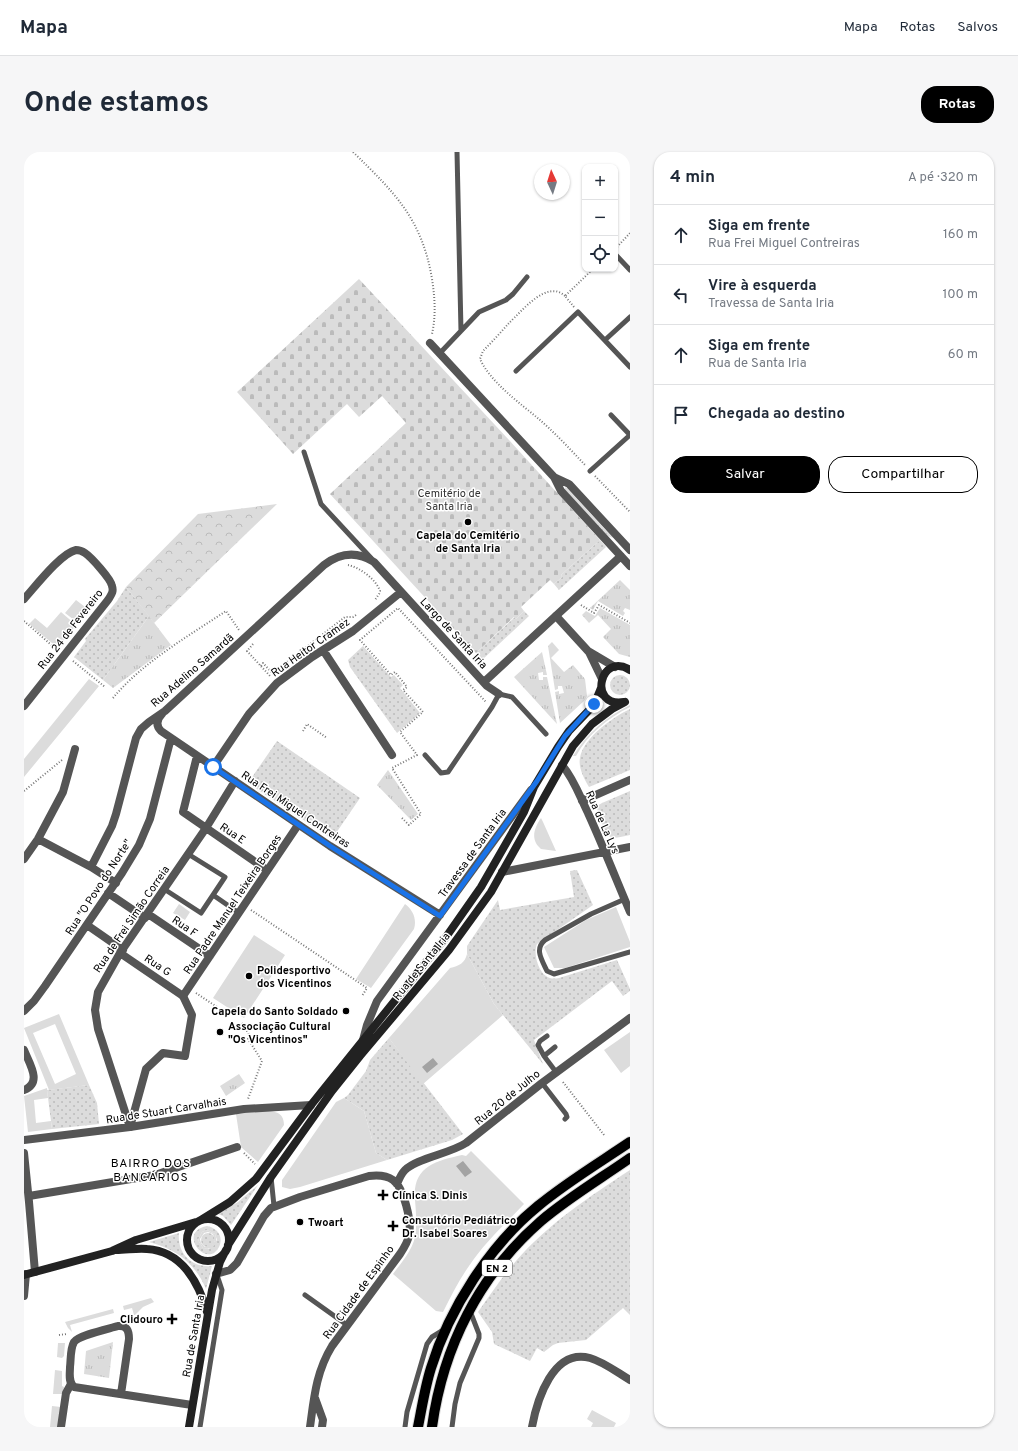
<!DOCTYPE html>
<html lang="pt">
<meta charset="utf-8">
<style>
body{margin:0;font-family:Overpass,sans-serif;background:#f6f6f7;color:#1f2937}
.controls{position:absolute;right:12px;top:12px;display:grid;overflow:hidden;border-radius:8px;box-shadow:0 1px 3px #0004}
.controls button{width:36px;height:36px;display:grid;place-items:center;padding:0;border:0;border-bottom:1px solid #e0e1e3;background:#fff;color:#1f2937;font:20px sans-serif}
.compass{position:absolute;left:510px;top:12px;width:36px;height:36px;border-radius:50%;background:#fff;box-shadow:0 1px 3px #0004;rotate:356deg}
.stop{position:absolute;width:12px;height:12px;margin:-9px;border:3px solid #1a73e8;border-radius:50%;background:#fff}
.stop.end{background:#1a73e8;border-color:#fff;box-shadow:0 1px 4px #0008}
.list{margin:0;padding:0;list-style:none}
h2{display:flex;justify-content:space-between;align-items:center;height:52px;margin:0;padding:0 16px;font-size:17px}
h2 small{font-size:13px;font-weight:400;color:#747a83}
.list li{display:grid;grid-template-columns:26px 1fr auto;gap:12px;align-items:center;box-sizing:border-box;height:60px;padding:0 16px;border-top:1px solid #e0e1e3}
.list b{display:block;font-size:15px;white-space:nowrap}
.list p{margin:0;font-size:13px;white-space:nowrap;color:#747a83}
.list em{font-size:13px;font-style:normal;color:#747a83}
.actions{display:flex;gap:8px;padding:12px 16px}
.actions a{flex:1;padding:9px 0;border:1px solid #000;border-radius:16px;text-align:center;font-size:14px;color:#000}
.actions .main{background:#000;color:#fff}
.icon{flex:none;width:22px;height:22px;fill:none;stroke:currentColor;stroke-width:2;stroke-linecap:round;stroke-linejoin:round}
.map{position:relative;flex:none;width:606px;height:1275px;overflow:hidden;border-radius:16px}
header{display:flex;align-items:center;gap:24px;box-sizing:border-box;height:56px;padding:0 20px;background:#fff;border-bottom:1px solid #e0e1e3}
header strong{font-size:19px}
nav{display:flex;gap:22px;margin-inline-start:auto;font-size:14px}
.intro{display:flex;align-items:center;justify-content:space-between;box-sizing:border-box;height:96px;padding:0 24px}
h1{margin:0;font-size:28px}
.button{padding:10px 18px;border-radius:16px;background:#000;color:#fff;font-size:14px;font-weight:700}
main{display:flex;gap:24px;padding:0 24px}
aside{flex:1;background:#fff;border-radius:16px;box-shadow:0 1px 3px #0004}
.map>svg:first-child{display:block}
.grass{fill:url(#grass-dots);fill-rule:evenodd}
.forest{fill:url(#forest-crowns)}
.cemetery{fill:url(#cemetery-stones)}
.park{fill:url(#park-tufts)}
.garden{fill:#dcdcdc;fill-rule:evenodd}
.water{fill:#a3a3a3}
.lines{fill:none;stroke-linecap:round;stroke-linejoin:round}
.primary-casing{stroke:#dbdbdb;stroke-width:12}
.path{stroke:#777;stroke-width:2;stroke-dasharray:1 2;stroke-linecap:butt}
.service{stroke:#555;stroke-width:5}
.pedestrian{stroke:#555;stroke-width:8}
.minor{stroke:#555;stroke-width:8}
.tertiary{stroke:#555;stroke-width:8}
.secondary{stroke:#222;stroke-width:8}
.primary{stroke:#000;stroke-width:10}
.route{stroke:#1a73e8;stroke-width:5}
.poi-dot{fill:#000;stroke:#fff;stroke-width:1.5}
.labels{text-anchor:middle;stroke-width:3;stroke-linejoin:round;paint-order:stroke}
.shield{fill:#fff;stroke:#4c4c4c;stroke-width:1}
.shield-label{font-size:10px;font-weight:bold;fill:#000}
.park-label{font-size:11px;fill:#333;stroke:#fff}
.poi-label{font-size:11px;font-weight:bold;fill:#000;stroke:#fff;text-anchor:start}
.street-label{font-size:11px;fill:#000;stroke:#fff}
.neighbourhood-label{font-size:12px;letter-spacing:1px;fill:#000;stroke:#fff}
</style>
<header>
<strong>Mapa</strong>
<nav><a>Mapa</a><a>Rotas</a><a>Salvos</a></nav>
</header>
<div class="intro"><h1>Onde estamos</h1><a class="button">Rotas</a></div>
<main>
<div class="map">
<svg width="606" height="1275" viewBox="0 0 606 1275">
<defs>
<pattern id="grass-dots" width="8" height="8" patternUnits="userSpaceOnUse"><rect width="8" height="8" fill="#dcdcdc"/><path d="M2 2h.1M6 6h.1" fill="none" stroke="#bbb" stroke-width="1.8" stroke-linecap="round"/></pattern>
<pattern id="forest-crowns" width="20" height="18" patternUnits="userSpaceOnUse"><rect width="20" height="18" fill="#dcdcdc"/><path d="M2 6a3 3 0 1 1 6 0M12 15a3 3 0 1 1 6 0" fill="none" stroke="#bbb"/></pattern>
<pattern id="cemetery-stones" width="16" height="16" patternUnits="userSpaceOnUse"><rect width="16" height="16" fill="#dcdcdc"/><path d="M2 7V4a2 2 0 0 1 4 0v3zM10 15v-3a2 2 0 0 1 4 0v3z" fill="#bbb"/></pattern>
<pattern id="park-tufts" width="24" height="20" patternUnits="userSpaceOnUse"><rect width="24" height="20" fill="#dcdcdc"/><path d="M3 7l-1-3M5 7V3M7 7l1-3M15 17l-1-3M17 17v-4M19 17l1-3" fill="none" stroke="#bbb"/></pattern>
</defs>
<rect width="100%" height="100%" fill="#fff"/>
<path class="grass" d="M 542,335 L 589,386 L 584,384 L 540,337 Z
M 576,388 L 582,395 L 535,438 L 530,432 L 538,425 L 537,423 Z
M 102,435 L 125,464 L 79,528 L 50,505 L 62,489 L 61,487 L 93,449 Z
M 500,459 L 505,464 L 458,508 L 452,501 L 491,465 L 492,467 Z
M 339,494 L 367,525 L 370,523 L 379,533 L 376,536 L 396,561 L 373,581 L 326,515 L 324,508 Z
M586 533a10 10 0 1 1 20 0a10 10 0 1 1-20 0Z
M 606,557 L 606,618 L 565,635 C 560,627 554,615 556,606 C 559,586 589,565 606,557 Z
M 253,589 L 336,646 L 308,687 L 224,631 Z
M 606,639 L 606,683 C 600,684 593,687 587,685 C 581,683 575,663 573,657 L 573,654 L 578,651 Z
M 553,718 L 569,753 L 513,792 C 509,801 514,819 522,824 C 526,827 530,827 535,826 L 593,808 L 606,837 L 606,839 L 599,844 L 588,829 L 510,888 L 519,912 L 470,852 L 443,802 L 443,794 L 474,748 L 476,758 L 550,745 L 546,719 Z
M 365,886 L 439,982 L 428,988 L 363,1008 L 352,1001 L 340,959 L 320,946 L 324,943 L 342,919 L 346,908 Z
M 65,933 L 73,951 L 75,972 L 28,977 L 23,938 Z
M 606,1018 L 606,1163 L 599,1156 L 562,1188 L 534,1191 L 529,1193 L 520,1200 L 513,1196 L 506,1209 L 470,1192 L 468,1180 L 454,1160 C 466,1143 478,1125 492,1109 C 524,1072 565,1045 606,1018 Z
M 234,1033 L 207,1073 L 199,1064 L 194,1062 L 214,1050 Z
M 183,1074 C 193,1076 200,1084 195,1095 C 183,1118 152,1080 183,1074 ZM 183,1078 L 191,1082 L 193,1088 L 185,1097 L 179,1096 L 174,1088 L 178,1080 Z
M177 1088a7 7 0 1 1 14 0a7 7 0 1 1-14 0Z
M 155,1081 C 153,1101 167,1116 188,1114 L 182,1137 C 171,1111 152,1097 125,1090 Z"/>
<path class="forest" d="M 253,352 L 130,471 L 102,435 L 174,362 Z"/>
<path class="cemetery" d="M 335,127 L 485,288 L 576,388 L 537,423 L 538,425 L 530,432 L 526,428 L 497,455 L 500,459 L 492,467 L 490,465 L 452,501 L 306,342 L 382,271 L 358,244 L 335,265 L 323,252 L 269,302 L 213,240 Z"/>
<path class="park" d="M 596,428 L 606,438 L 606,458 L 601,456 L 599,459 L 601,461 L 599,464 L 574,449 L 569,458 L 566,456 Z
M 576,456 L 606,473 L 606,505 L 595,502 L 579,485 L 587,477 L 574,463 L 565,471 L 558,463 L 562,459 L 571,464 Z
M 125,464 L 147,493 L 89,536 L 79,528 Z
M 528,490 L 535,498 L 527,506 L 540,520 L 549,513 L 561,527 L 563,544 L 560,549 L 536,571 L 531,540 L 535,539 L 535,542 L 540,541 L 538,534 L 534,534 L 534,537 L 531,538 L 524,494 Z
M 518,500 L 523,523 L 519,523 L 519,520 L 514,521 L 515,528 L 519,528 L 519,525 L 523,525 L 533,572 L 490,525 Z
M 364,618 L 394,662 L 387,668 L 353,633 Z
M 215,922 L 221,931 L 202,944 L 196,934 Z
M 89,1190 L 85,1226 L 60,1222 L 62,1199 Z"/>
<path class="garden" d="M 52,448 L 65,458 L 54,471 L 41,461 Z
M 37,460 L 52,473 L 34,496 L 5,472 L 11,466 L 23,476 Z
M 65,527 L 75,534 L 0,625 L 0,607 Z
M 606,553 L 606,555 C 584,566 564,582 552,604 L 549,604 C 563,581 582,565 606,553 Z
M 517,666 L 519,670 L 532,699 L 517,697 C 506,688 510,676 517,666 Z
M 155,752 L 166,760 L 161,768 L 149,761 Z
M 381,752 C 389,758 393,767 390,777 L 347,836 L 332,827 Z
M 592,755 L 606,790 L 606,795 L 541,816 L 530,816 L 520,795 L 562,768 Z
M 230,783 L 261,803 L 220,866 L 189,846 Z
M 443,802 L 470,852 L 479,863 L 399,932 L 365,886 L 426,816 C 435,814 441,811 443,802 Z
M 35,862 L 65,933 L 25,938 L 0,876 ZM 31,872 L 52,922 L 31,932 L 9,881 Z
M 606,880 L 606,914 L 597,921 L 580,898 Z
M 23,936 L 24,946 L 10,948 L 12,971 L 27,969 L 28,977 L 4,980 L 0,944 Z
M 320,946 L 340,959 L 352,1001 L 363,1008 L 276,1035 L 266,1037 L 258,1035 L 258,1028 L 312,950 Z
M 239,959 C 249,959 260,959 260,973 L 234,1010 L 217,995 L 212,962 Z
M 447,999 L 500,1052 C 481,1072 460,1091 445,1114 C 435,1128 427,1144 419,1160 L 412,1159 L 369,1122 C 377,1111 388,1099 391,1085 C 393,1073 392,1060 391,1048 C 388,1015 411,1009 438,1003 L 442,1004 Z
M 183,1078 L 191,1082 C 195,1092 188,1099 179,1096 L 174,1088 L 178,1080 ZM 184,1080 L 189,1082 L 191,1089 L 188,1093 L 181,1095 L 177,1091 L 176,1087 L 180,1081 Z
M 127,1146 L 130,1150 L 119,1155 L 111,1163 L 110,1163 L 108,1156 L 100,1158 L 99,1154 Z
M 89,1157 L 90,1161 L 46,1173 L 48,1180 L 44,1176 L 41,1170 Z
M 34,1191 L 41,1191 L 40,1204 L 38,1206 L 33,1205 Z
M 31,1218 L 38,1219 L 38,1234 L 40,1235 L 39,1242 L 29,1242 Z
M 28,1254 L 37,1255 L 34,1275 L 26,1275 Z
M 568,1258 L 592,1271 L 590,1275 L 567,1275 L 569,1271 L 563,1267 Z"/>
<path class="water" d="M 409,906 L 414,912 L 403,921 L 398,915 Z
M 439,1009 L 448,1020 L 441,1025 L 432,1014 Z"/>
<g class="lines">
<g class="primary-casing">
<path id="primary" d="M 394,1275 C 398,1255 401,1235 407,1216 C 425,1157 466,1093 514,1054 C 543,1030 575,1011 606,990
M 408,1275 C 419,1195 455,1123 517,1069 C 544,1046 576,1027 606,1006"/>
</g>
<path class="path" d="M 329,0 C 371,41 398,67 408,127 C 411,146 412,164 408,182
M 593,95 L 606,81
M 541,144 C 523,127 498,159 485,171 C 477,180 468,190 459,199 L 456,207 C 467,231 496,251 516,268 C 532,282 547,298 561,313
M 550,155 L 541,144 L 569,117
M 571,324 L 606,360
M 324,413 C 335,415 352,427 356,439 L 355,442 L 351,448
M 557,453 L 570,461 L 575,453 L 606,471
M 0,469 L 32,497
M 229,492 L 223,499 L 246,524
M 49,509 L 81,535
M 263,510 L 321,465 L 329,465 L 332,463
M 237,514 L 239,511 L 249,522 L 250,521
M 89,546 C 119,510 163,485 202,459 L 215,478
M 279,579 L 283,572 L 303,586
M 0,639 L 38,608
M 378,666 L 385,673 L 397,662 L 368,616 L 393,603 L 376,580 L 399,560 L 379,538 L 383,535 L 371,520 L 367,523 L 336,488 L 374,456 L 462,550
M 227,758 L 343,836 L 338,844
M 172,841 L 193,855
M 218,871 L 226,884 L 224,887 L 238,909 L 224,947
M 539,930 L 580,983
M 220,1001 L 231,1012
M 35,1183 L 43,1182"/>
<path class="service" d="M 433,0 L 437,179
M 591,102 L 606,118
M 581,188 L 606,165
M 416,201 L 455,160 L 482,148 L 489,142 L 503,125
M 492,219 L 554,160 L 606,215
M 587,263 L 606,283
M 280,300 L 297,352 L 347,406
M 566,319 L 606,283
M 401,603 L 417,621 L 424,620 L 468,555 L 475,542 L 488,545 L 522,582
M 140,737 L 177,761 L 201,725 L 164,702
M 189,743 L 215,761
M 601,747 L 567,762 L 521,788 C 510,797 518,808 523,819 L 530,822 L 606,800
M 523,884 L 516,889 L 514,893 L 520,904 L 532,920
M 520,904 L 531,895
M 518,931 L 542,962 L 543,965 L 541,967
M 247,1025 L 250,1054
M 281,1143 L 323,1173
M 176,1275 L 198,1138 L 193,1123
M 381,1275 L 383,1260 L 403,1192 L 408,1185 L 421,1177
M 428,1275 L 431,1252 L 436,1231 L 455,1186 L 455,1182 L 446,1159"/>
<path class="pedestrian" d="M 106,975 L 122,917 L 139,901 L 161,904 L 168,863 L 159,844
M 37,1275 L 42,1241 L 47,1232"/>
<path class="minor" d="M 406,191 L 530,325 L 537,339 L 606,414
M 530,325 L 545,332 L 606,398
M 0,447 C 11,435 37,401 52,398 C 55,398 58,399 61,401 C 67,405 87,427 88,434 C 90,440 87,443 84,448 L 0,554
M 299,498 L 368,603
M 460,530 L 597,404
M 138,562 C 133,567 131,573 137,579 L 306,694 L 416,763
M 173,604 L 159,660 L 243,718
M 538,613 C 550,627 556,645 564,661 C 579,694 592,727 606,760
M 189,615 L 225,562 L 253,531 L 288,505 L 329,479 L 377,440
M 558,649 L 606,628
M 14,687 L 67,715 L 92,731
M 0,707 L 14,687 L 39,640 L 51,597
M 67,715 L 88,674 L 92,662 L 112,586 L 117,577 L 125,570 L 141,559 L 300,413 C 316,401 333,399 350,410 L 463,534 L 475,542
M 478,720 L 606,695
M 84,741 L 121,766
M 124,762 L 186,804
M 63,773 L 99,798
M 96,801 L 159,844 L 274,673
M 0,859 L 10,849 L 21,834 L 98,721 L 115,693 L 126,667 L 147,586
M 339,888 L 343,873 L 353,849 L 507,638
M 0,898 C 5,911 19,931 0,938
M 106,975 L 74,877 L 71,858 L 74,840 L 96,801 L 182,676 L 211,629
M 0,988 L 106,975 L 220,957 L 287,953
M 0,1001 L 5,1050 L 11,1120
M 373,1032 C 375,1027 377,1022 381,1018 C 393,1006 425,1002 442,991 L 518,931 L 606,866
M 5,1044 L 131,1023 L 213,995
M 192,1122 L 206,1118 L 213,1111 L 240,1064 L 247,1056 L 276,1045 L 345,1024 C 353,1023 362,1023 369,1028 C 380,1036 388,1070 385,1083 C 384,1090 380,1096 376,1102 L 308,1194 C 292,1220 290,1246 286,1275
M 0,1144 L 2,1122
M 97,1242 L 105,1187 C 105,1179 103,1173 94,1174 C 84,1177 55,1183 50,1190 C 46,1197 47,1208 46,1215 C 46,1222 44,1230 50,1235 L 168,1253
M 291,1246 L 299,1268 L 298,1275
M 508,1275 C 513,1248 529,1196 566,1206 C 580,1210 594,1221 606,1228"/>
<path class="tertiary" d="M 532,464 L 564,499 L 591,515
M 565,500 L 578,527"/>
<path class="secondary" d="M 600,550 C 563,556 576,499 606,518
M163 1088a21 21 0 1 1 42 0a21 21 0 1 1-42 0Z
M 177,1068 L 206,1050 L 232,1027 L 287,953 L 422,785 L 457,735 L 500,660 L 510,635 L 534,595 L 545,579 L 570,553 L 577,536
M 204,1093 L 247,1025 L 308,939 L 336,904 L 425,798 L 467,740 L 549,594 L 568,572 L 588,557 L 601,550
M 92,1098 C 103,1098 113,1096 123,1097 C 158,1099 175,1131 183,1160
M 0,1123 L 88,1099 L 112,1088 L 172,1070
M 165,1275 L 188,1138 L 196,1110 L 202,1098"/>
<use href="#primary" class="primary"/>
</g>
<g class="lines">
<path class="route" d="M 189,615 L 306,694 L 416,764 L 513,629 L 541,584 L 570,552"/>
</g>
<g class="poi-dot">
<circle cx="444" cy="370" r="4"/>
<circle cx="225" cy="824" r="4"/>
<circle cx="322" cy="859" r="4"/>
<circle cx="196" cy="880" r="4"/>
<path d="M357 1037h4v4h4v4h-4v4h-4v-4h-4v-4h4z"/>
<circle cx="276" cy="1070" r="4"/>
<path d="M367 1068h4v4h4v4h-4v4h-4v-4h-4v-4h4z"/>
<path d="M146 1161h4v4h4v4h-4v4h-4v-4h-4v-4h4z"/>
</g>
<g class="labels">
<rect class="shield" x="458" y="1108" width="30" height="16" rx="3"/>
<g class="shield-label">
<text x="473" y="1120">EN 2</text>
</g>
<g class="park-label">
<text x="425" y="345">Cemitério de<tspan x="425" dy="13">Santa Iria</tspan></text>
</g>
<g class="poi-label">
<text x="444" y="387" text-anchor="middle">Capela do Cemitério<tspan x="444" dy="13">de Santa Iria</tspan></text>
<text x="233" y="822">Polidesportivo<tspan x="233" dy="13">dos Vicentinos</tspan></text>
<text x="314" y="863" text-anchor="end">Capela do Santo Soldado</text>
<text x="204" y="878">Associação Cultural<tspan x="204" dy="13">"Os Vicentinos"</tspan></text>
<text x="368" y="1047">Clínica S. Dinis</text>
<text x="378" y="1072">Consultório Pediátrico<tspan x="378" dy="13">Dr. Isabel Soares</tspan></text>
<text x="284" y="1074">Twoart</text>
<text x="139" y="1171" text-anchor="end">Clidouro</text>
</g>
<g class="street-label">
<text transform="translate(46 477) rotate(-52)" y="4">Rua 24 de Fevereiro</text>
<text transform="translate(430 481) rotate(47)" y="4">Largo de Santa Iria</text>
<text transform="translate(286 495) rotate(-35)" y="4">Rua Heitor Cramez</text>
<text transform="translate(168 518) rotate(-41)" y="4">Rua Adelino Samardã</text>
<text transform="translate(272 657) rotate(34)" y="4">Rua Frei Miguel Contreiras</text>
<text transform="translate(579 670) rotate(66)" y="4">Rua de La Lys</text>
<text transform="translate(209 681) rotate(34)" y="4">Rua E</text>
<text transform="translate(448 701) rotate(-54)" y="4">Travessa de Santa Iria</text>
<text transform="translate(74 735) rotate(-57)" y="4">Rua "O Povo do Norte"</text>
<text transform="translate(208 752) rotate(-56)" y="4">Rua Padre Manuel Teixeira Borges</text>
<text transform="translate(107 767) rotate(-56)" y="4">Rua de Frei Simão Correia</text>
<text transform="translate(161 774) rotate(34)" y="4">Rua F</text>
<text transform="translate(134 813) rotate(34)" y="4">Rua G</text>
<text transform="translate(397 814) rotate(-51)" y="4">Rua de Santa Iria</text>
<text transform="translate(483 945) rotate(-39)" y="4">Rua 20 de Julho</text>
<text transform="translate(142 958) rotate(-9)" y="4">Rua de Stuart Carvalhais</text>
<text transform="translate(334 1140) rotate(-54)" y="4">Rua Cidade de Espinho</text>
<text transform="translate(169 1184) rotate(-80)" y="4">Rua de Santa Iria</text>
</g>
<g class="neighbourhood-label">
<text x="127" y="1015">BAIRRO DOS<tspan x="127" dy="14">BANCÁRIOS</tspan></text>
</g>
</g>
</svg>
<div class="controls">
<button>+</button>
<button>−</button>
<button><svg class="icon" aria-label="locate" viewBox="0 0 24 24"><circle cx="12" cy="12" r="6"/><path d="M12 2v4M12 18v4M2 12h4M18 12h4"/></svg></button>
</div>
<svg class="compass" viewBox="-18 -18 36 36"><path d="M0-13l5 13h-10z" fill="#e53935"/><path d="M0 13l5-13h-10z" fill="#747a83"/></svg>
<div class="stop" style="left:189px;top:615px"></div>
<div class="stop end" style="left:570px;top:552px"></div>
</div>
<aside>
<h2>4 min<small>A pé · 320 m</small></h2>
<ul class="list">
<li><svg class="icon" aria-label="ahead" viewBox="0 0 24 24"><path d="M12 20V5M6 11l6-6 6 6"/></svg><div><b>Siga em frente</b><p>Rua Frei Miguel Contreiras</p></div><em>160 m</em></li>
<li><svg class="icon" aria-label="left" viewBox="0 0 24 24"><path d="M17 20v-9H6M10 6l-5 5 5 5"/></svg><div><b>Vire à esquerda</b><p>Travessa de Santa Iria</p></div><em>100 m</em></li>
<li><svg class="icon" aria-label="ahead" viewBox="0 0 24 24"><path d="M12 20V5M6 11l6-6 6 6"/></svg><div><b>Siga em frente</b><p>Rua de Santa Iria</p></div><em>60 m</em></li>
<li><svg class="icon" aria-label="arrive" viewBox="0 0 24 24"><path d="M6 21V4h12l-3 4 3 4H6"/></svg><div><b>Chegada ao destino</b></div></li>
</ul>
<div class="actions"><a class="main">Salvar</a><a>Compartilhar</a></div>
</aside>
</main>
